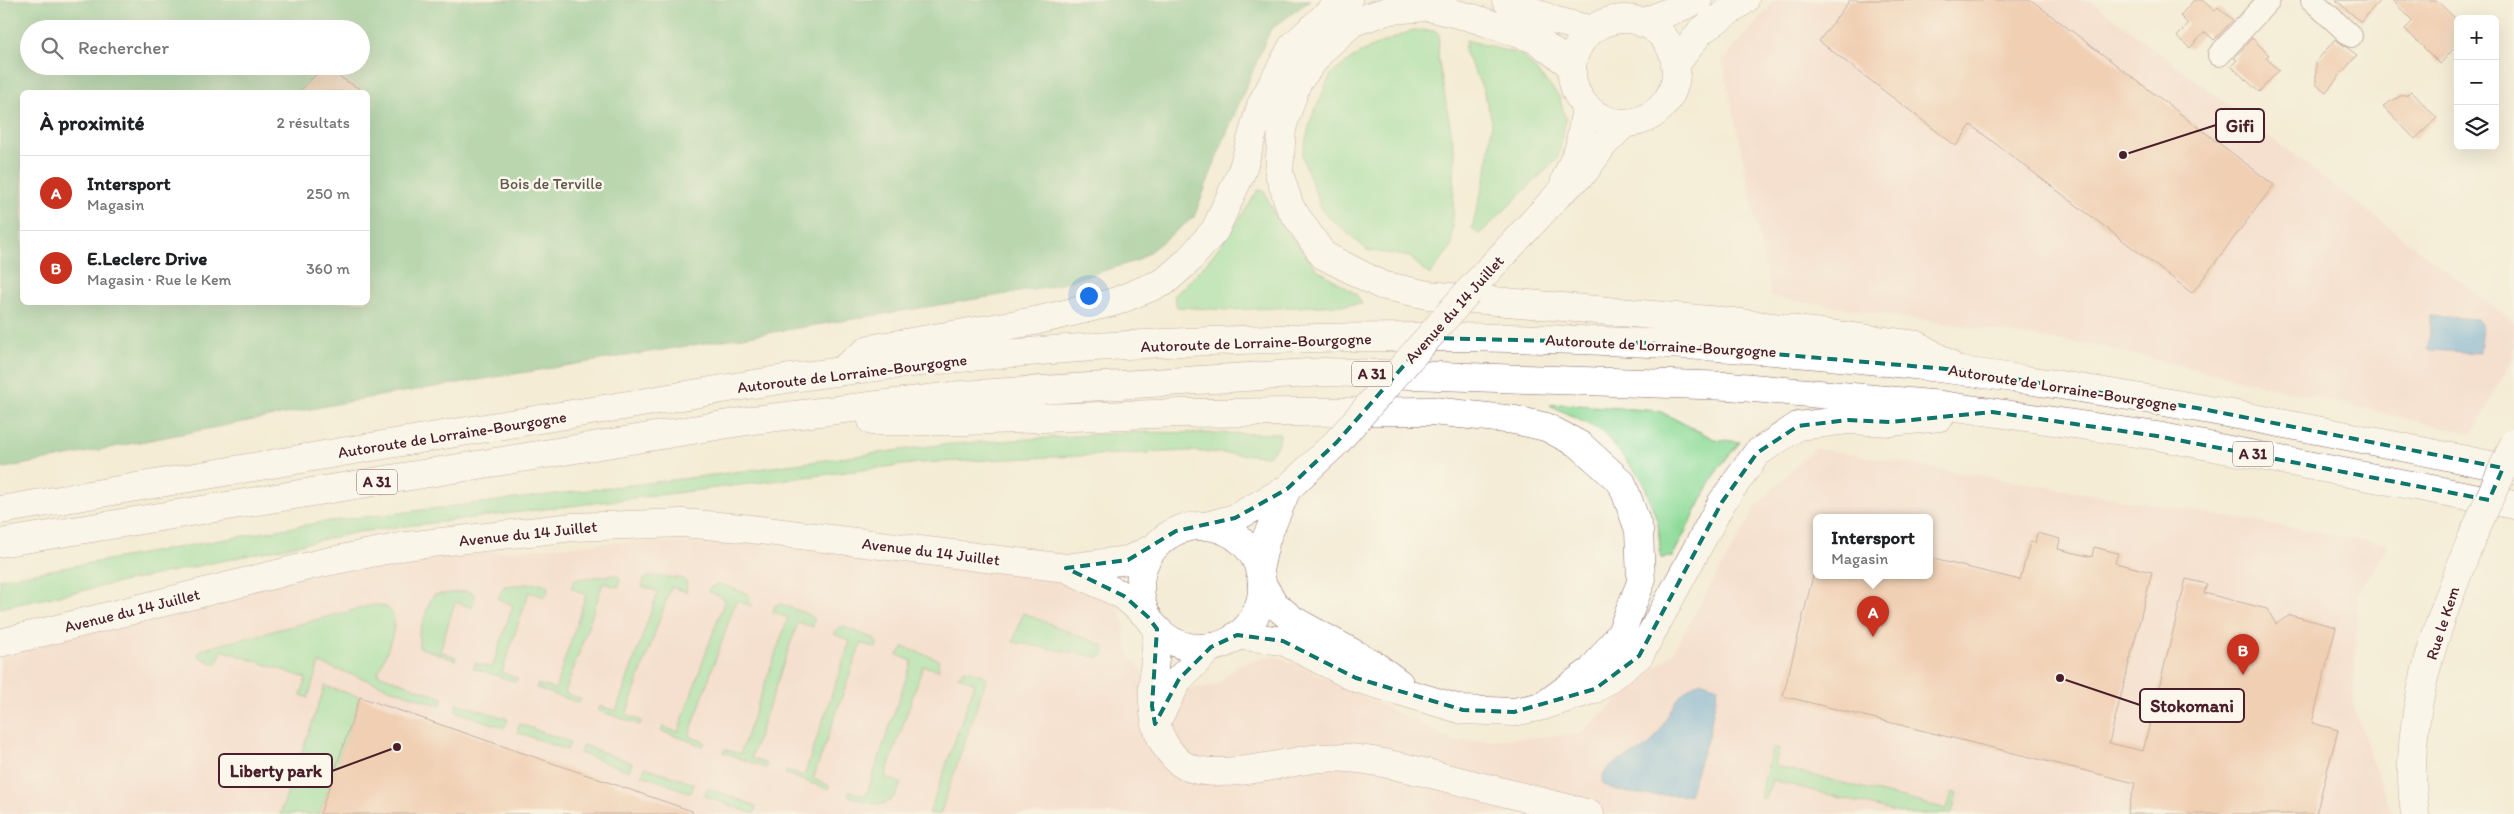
<!DOCTYPE html>
<html lang="fr">
<meta charset="utf-8">
<style>
body{margin:0;font-family:Itim,sans-serif;background:#f2f2f2;color:#202124}
.controls{position:absolute;right:15px;top:15px;display:grid;overflow:hidden;border-radius:8px;box-shadow:0 5px 20px #0002}
.controls button{width:45px;height:45px;display:grid;place-items:center;padding:0;border:0;border-bottom:1px solid #e0e0e0;background:#fff;color:#202124;font:25px sans-serif}
.you{position:absolute;left:1088px;top:295px;width:18px;height:18px;margin:-12px;border:4px solid #fff;border-radius:50%;background:#1a73e8;box-shadow:0 0 0 8px #1a73e833}
.badge{display:grid;place-items:center;width:32px;height:32px;border-radius:50%;background:#c8321e;color:#fff;font-size:16px;font-weight:700}
.pin{position:absolute;translate:-50% -41px;filter:drop-shadow(0 1px 2px #0008)}
.pin::after{content:'';position:absolute;top:26px;width:18px;height:15px;background:inherit;clip-path:polygon(0 0,100% 0,50% 100%)}
.popup{position:absolute;left:1813px;top:514px;width:120px;height:65px;box-sizing:border-box;display:grid;place-content:center;border-radius:8px;background:#fff;filter:drop-shadow(0 1px 4px #0005);font-size:16px;white-space:nowrap;color:#757577}
.popup b{font-size:19px;color:#202124}
.popup::after{content:'';position:absolute;left:50%;top:100%;margin-left:-10px;border:10px solid transparent;border-top-color:#fff}
.list{margin:0;padding:0;list-style:none}
h2{display:flex;justify-content:space-between;align-items:center;height:65px;margin:0;padding:0 20px;font-size:21px}
h2 small{font-size:16px;font-weight:400;color:#757577}
.list li{display:grid;grid-template-columns:32px 1fr auto;gap:15px;align-items:center;box-sizing:border-box;height:75px;padding:0 20px;border-top:1px solid #e0e0e0}
.list b{display:block;font-size:19px;white-space:nowrap}
.list p{margin:0;font-size:16px;white-space:nowrap;color:#757577}
.list em{font-size:16px;font-style:normal;color:#757577}
.icon{flex:none;width:28px;height:28px;fill:none;stroke:currentColor;stroke-width:2;stroke-linecap:round;stroke-linejoin:round}
.map{position:relative;flex:none;width:2514px;height:814px;overflow:hidden}
.search{position:absolute;background:#fff;box-shadow:0 5px 20px #0002;left:20px;top:20px;width:350px;height:55px;display:flex;align-items:center;gap:12px;box-sizing:border-box;padding:0 18px;border-radius:28px;color:#757577;font-size:19px}
.panel{position:absolute;background:#fff;box-shadow:0 5px 20px #0002;left:20px;top:90px;width:350px;height:215px;border-radius:8px}
.map>svg:first-child{display:block}
.built{fill:#f7d1c8;fill-rule:evenodd}
.green{fill:#8cdb99;stroke:#6b7d62}
.forest{fill:#71bb81;stroke:#5e6d56;fill-rule:evenodd}
.water{fill:#5fa4d4;stroke:#546280}
.building{fill:#ecac8a}
.lines{fill:none;stroke-linecap:round;stroke-linejoin:round}
.minor-casing{stroke:#866767;stroke-width:24}
.tertiary-casing{stroke:#866767;stroke-width:29}
.secondary-casing{stroke:#866767;stroke-width:29}
.motorway-casing{stroke:#866767;stroke-width:29}
.minor{stroke:#fff;stroke-width:22}
.tertiary{stroke:#fff;stroke-width:28}
.secondary{stroke:#fff;stroke-width:28}
.motorway{stroke:#fff;stroke-width:28}
.tertiary-bridge-casing{stroke:#866767;stroke-width:29;stroke-linecap:butt}
.secondary-bridge-casing{stroke:#866767;stroke-width:29;stroke-linecap:butt}
.tertiary-bridge{stroke:#fff;stroke-width:28}
.secondary-bridge{stroke:#fff;stroke-width:28}
.marked{fill:none;stroke:#0f766e;stroke-width:4;stroke-dasharray:10 6;stroke-linejoin:round}
.labels{text-anchor:middle;stroke-width:5;stroke-linejoin:round;paint-order:stroke}
.shield{fill:#fbf7ec;stroke:#7f6065;stroke-width:1}
.shield-label{font-size:15px;font-weight:bold;fill:#4a1f2b}
.park-label{font-size:16px;fill:#5e574c;stroke:#fbf7ec}
.street-label{font-size:16px;fill:#4a1f2b;stroke:#fbf7ec}
.leader{fill:none;stroke:#4a1f2b;stroke-width:2}
.callout-dot{fill:#4a1f2b;stroke:#fbf7ec;stroke-width:2}
.callout{fill:#fbf7ec;stroke:#4a1f2b;stroke-width:2}
.callout-label{font-size:18px;text-anchor:middle;font-weight:bold;fill:#4a1f2b}
</style>
<div class="map">
<svg width="2514" height="814" viewBox="0 0 2514 814">
<rect width="100%" height="100%" fill="#fbf7ec"/>
<filter id="ink" filterUnits="userSpaceOnUse"><feTurbulence type="fractalNoise" baseFrequency=".02" numOctaves="2"/><feDisplacementMap in="SourceGraphic" scale="10" xChannelSelector="R" yChannelSelector="G"/><feConvolveMatrix kernelMatrix="1 2 1 2 8 2 1 2 1" color-interpolation-filters="sRGB"/></filter>
<filter id="wash" filterUnits="userSpaceOnUse"><feTurbulence type="fractalNoise" baseFrequency=".0096" numOctaves="4" result="noise"/><feDisplacementMap in="SourceGraphic" scale="20" xChannelSelector="R" yChannelSelector="G"/><feGaussianBlur stdDeviation="1.12" result="paint"/><feColorMatrix in="noise" values="0 0 0 0 0 0 0 0 0 0 0 0 0 0 0 0 0 1.4 0 .05"/><feComposite in="paint" operator="in"/></filter>
<g filter="url(#wash)">
<rect width="100%" height="100%" fill="#f4ecd6"/>
<path class="built" d="M 1776,0 L 2090,0 L 2514,322 L 2514,357 L 2472,434 L 2097,346 L 1771,297 L 1723,61 Z
M 1814,448 L 2389,544 L 2358,594 L 2353,705 L 2392,814 L 0,814 L 0,659 L 20,648 L 371,562 L 617,542 L 742,543 L 1001,571 L 1096,587 L 1120,607 L 1128,653 L 1145,674 L 1184,690 L 1217,685 L 1239,664 L 1274,656 L 1303,667 L 1458,742 L 1579,734 L 1672,653 L 1758,504 ZM 1817,518 L 1929,518 L 1929,576 L 1817,576 Z"/>
<path class="green" d="M 1413,30 L 1436,31 L 1439,35 L 1438,57 L 1455,154 L 1452,246 L 1429,275 L 1410,257 L 1367,250 L 1322,211 L 1302,156 L 1311,119 L 1331,74 L 1363,51 Z
M 1466,40 L 1522,55 L 1559,96 L 1566,120 L 1558,158 L 1479,235 L 1472,228 L 1487,171 L 1492,121 L 1483,89 L 1464,51 Z
M 1258,190 L 1264,191 L 1277,219 L 1318,270 L 1356,294 L 1362,304 L 1230,310 L 1177,307 L 1174,296 C 1209,264 1234,229 1258,190 Z
M 1564,404 L 1659,411 L 1714,439 L 1740,442 L 1718,469 L 1672,557 L 1661,558 L 1658,523 L 1643,481 L 1603,432 L 1550,405 Z
M 1134,432 L 1280,434 L 1279,443 L 1269,456 L 1188,451 L 919,463 L 358,532 L 0,608 L 0,579 L 322,522 L 689,478 L 938,445 Z
M 616,575 L 620,578 L 619,587 L 603,583 L 565,693 L 581,699 L 579,703 L 536,688 L 537,684 L 555,689 L 586,595 L 571,588 L 575,579 Z
M 652,576 L 682,578 L 687,582 L 686,592 L 671,587 L 626,715 L 642,721 L 640,725 L 597,710 L 600,706 L 616,711 L 658,592 L 642,586 L 644,579 Z
M 539,583 L 547,585 L 548,590 L 545,597 L 529,592 L 502,672 L 517,678 L 516,682 L 473,668 L 475,663 L 492,668 L 513,605 L 498,599 L 504,586 Z
M 720,584 L 748,594 L 752,606 L 736,601 L 689,736 L 705,742 L 703,746 L 661,731 L 663,727 L 678,732 L 725,599 L 708,591 L 710,587 Z
M 466,591 L 472,592 L 475,596 L 472,608 L 455,602 L 440,651 L 456,657 L 455,660 L 419,647 L 419,633 L 431,599 L 434,595 Z
M 781,604 L 812,616 L 814,619 L 813,627 L 798,622 L 751,758 L 767,764 L 766,768 L 723,752 L 724,749 L 740,754 L 788,618 L 773,612 L 775,605 Z
M 373,605 C 413,604 385,653 378,674 L 443,698 L 440,706 L 319,663 L 308,698 L 301,695 L 306,678 L 222,650 L 216,665 L 198,656 L 200,650 Z
M 1023,613 L 1104,646 L 1105,652 L 1103,656 L 1097,657 L 1013,642 Z
M 839,627 L 844,627 L 873,638 L 877,644 L 876,648 L 861,643 L 813,779 L 829,785 L 828,789 L 785,774 L 787,770 L 804,776 L 850,641 L 834,634 Z
M 904,647 L 938,659 L 939,670 L 923,666 L 885,777 L 901,783 C 890,814 874,804 848,796 L 850,791 L 866,796 L 912,661 L 897,655 Z
M 964,670 L 972,671 L 987,677 L 940,814 L 929,814 L 975,683 L 958,676 Z
M 325,686 L 360,697 L 320,814 L 280,814 Z
M 457,703 L 508,719 L 504,728 L 455,711 Z
M 520,724 L 570,742 L 567,750 L 517,732 Z
M 583,745 L 632,763 L 629,771 L 580,753 Z
M 1772,748 L 1779,749 L 1775,766 L 1947,809 L 1952,792 L 1957,793 L 1952,814 L 1903,814 L 1772,780 L 1765,799 L 1760,797 Z
M 645,767 L 694,784 L 691,793 L 642,775 Z
M 707,788 L 756,806 L 754,814 L 705,796 Z"/>
<path class="forest" d="M 0,0 L 1310,0 L 1270,30 L 1220,149 L 1194,217 L 1139,260 L 1050,287 L 373,397 L 0,469 ZM 29,29 L 361,29 L 361,66 L 29,66 ZM 22,92 L 368,92 L 368,302 L 22,302 Z"/>
<path class="water" d="M 2431,316 L 2477,319 L 2483,327 L 2480,353 L 2428,350 Z
M 1700,681 L 1718,687 L 1709,733 L 1689,795 C 1669,796 1615,797 1602,782 C 1602,762 1634,757 1648,746 C 1664,731 1669,705 1684,692 C 1689,687 1695,684 1700,681 Z"/>
<g id="blocks">
<path class="building" d="M 1850,0 L 2031,0 L 2274,185 L 2192,293 L 1971,125 L 1956,146 L 1819,41 Z
M 2194,0 L 2202,0 L 2215,11 L 2218,7 L 2233,20 L 2214,40 L 2205,32 L 2190,48 L 2177,37 L 2188,24 L 2180,16 Z
M 2336,0 L 2380,0 L 2361,22 Z
M 2392,0 L 2436,0 L 2458,21 L 2458,44 L 2440,64 L 2405,29 L 2413,21 Z
M 2252,38 L 2269,55 L 2266,58 L 2279,70 L 2259,92 L 2231,66 L 2237,60 L 2234,58 Z
M 2335,39 L 2357,55 L 2326,92 L 2316,84 L 2316,62 Z
M 323,67 L 365,92 L 299,92 Z
M 2411,91 L 2437,118 L 2415,139 L 2383,106 L 2404,94 L 2406,96 Z
M 2037,533 L 2060,539 L 2058,549 L 2092,557 L 2094,547 L 2118,553 L 2115,563 L 2152,572 L 2109,743 L 2143,751 L 2186,579 L 2207,584 L 2204,593 L 2267,609 L 2276,624 L 2290,615 L 2336,627 L 2312,723 L 2338,730 L 2316,814 L 2127,814 L 2135,783 L 1783,696 L 1813,576 L 1929,576 L 1929,558 L 2020,580 L 2030,542 L 2035,543 Z
M 360,697 L 692,811 L 692,814 L 320,814 Z"/>
</g>
</g>
<g filter="url(#ink)">
<use href="#blocks" fill-opacity="0" stroke="#866767" stroke-width="1"/>
<g class="lines">
<g class="minor-casing">
<path id="minor" d="M 2312,0 L 2351,36
M 2219,55 L 2269,0"/>
</g>
<g class="tertiary-casing">
<path id="tertiary" d="M 1157,629 C 1156,674 1140,726 1178,761 C 1206,786 1285,761 1321,758 C 1364,755 1410,769 1451,779 C 1498,791 1544,802 1590,814
M 1155,724 L 1179,679 L 1211,647
M 2415,814 C 2401,719 2437,626 2471,540"/>
</g>
<g class="secondary-casing">
<path id="secondary" d="M1572 71a52 52 0 1 1 104 0a52 52 0 1 1-104 0Z
M 1642,23 L 1698,0
M 1675,65 L 1701,31 L 1745,0
M 1565,180 L 1579,148 L 1586,107
M 1467,293 L 1560,193 L 1585,171 L 1604,144 L 1625,123
M 1206,526 L 1235,518 L 1287,489 L 1337,442
M1140 587a61 61 0 1 1 122 0a61 61 0 1 1-122 0Z
M 1066,568 L 1128,560 L 1153,548
M 1259,570 L 1266,539 L 1287,489
M 0,643 L 321,563 L 406,546 L 573,527 L 682,523 L 742,528 L 1066,568 L 1124,596 L 1148,617"/>
</g>
<g class="motorway-casing">
<path id="motorway" d="M 1506,0 L 1553,20 L 1592,30
M 1572,66 L 1535,39 L 1473,18 L 1428,7 L 1390,10 L 1353,22 L 1322,50 L 1297,83 L 1282,128 L 1279,173 L 1290,207 L 1323,255 L 1381,285 L 1428,295 L 1732,322 L 1917,345 L 1950,365
M 839,372 L 869,349 L 1035,321 L 1114,302 L 1164,282 L 1188,261 L 1215,230 L 1242,171 L 1261,105 L 1292,47 L 1339,3 L 1348,0
M 872,421 L 965,421 L 1181,413 L 1433,411 L 1515,420 L 1546,427 L 1580,445 L 1622,483 L 1639,530 L 1641,582 L 1621,633 L 1592,670 L 1543,706
M 0,510 C 205,476 410,439 616,407 C 691,395 767,380 843,371 C 956,357 1071,347 1186,342 C 1444,331 1705,337 1962,371 C 2147,395 2331,432 2514,470
M 0,543 L 753,420 L 961,395 L 1325,372 L 1730,386 L 1942,405 L 2157,436 L 2514,505
M 1262,584 L 1275,605 L 1293,620 L 1373,664 L 1399,683
M 1237,635 L 1283,641 L 1356,678 L 1463,710 L 1514,712 L 1543,706 L 1595,689 L 1639,656 L 1722,502 L 1757,453 L 1798,426 L 1848,420 L 1891,422 L 1940,417"/>
</g>
<use href="#minor" class="minor"/>
<use href="#tertiary" class="tertiary"/>
<use href="#secondary" class="secondary"/>
<use href="#motorway" class="motorway"/>
<g class="tertiary-bridge-casing">
<path id="tertiary-bridge" d="M 2471,540 L 2514,443"/>
</g>
<g class="secondary-bridge-casing">
<path id="secondary-bridge" d="M 1337,442 L 1467,293"/>
</g>
<use href="#tertiary-bridge" class="tertiary-bridge"/>
<use href="#secondary-bridge" class="secondary-bridge"/>
</g>
</g>
<path d="M0 0H2514V814H0ZM 1428,338 L 1647,343 L 1958,370 L 2197,408 L 2503,468 L 2489,500 L 2157,436 L 1992,412 L 1891,422 L 1848,420 L 1798,426 L 1757,453 L 1722,502 L 1639,656 L 1595,689 L 1514,712 L 1463,710 L 1356,678 L 1283,641 L 1237,635 L 1211,647 L 1179,679 L 1155,724 L 1152,706 L 1157,629 L 1148,617 L 1124,596 L 1066,568 L 1128,560 L 1176,531 L 1235,518 L 1287,489 L 1337,442 Z" fill="#f4ecd6" fill-opacity=".55" fill-rule="evenodd"/>
<path class="marked" d="M 1428,338 L 1647,343 L 1958,370 L 2197,408 L 2503,468 L 2489,500 L 2157,436 L 1992,412 L 1891,422 L 1848,420 L 1798,426 L 1757,453 L 1722,502 L 1639,656 L 1595,689 L 1514,712 L 1463,710 L 1356,678 L 1283,641 L 1237,635 L 1211,647 L 1179,679 L 1155,724 L 1152,706 L 1157,629 L 1148,617 L 1124,596 L 1066,568 L 1128,560 L 1176,531 L 1235,518 L 1287,489 L 1337,442 Z"/>
<g class="labels">
<g class="shield">
<rect x="1352" y="361.5" width="40" height="25" rx="4"/>
<rect x="2233" y="441.5" width="40" height="25" rx="4"/>
<rect x="357" y="469.5" width="40" height="25" rx="4"/>
</g>
<g class="shield-label">
<text x="1372" y="379">A 31</text>
<text x="2253" y="459">A 31</text>
<text x="377" y="487">A 31</text>
</g>
<g class="park-label">
<text x="551" y="189">Bois de Terville</text>
</g>
<g class="street-label">
<text transform="translate(1454 309) rotate(-48)" y="6">Avenue du 14 Juillet</text>
<text transform="translate(1256 342) rotate(-2)" y="6">Autoroute de Lorraine-Bourgogne</text>
<text transform="translate(1661 345) rotate(3)" y="6">Autoroute de Lorraine-Bourgogne</text>
<text transform="translate(852 373) rotate(-7)" y="6">Autoroute de Lorraine-Bourgogne</text>
<text transform="translate(2063 387) rotate(9)" y="6">Autoroute de Lorraine-Bourgogne</text>
<text transform="translate(452 434) rotate(-9)" y="6">Autoroute de Lorraine-Bourgogne</text>
<text transform="translate(528 533) rotate(-6)" y="6">Avenue du 14 Juillet</text>
<text transform="translate(931 551) rotate(7)" y="6">Avenue du 14 Juillet</text>
<text transform="translate(132 610) rotate(-14)" y="6">Avenue du 14 Juillet</text>
<text transform="translate(2442 623) rotate(-72)" y="6">Rue le Kem</text>
</g>
</g>
<path class="leader" d="M2123 155L2216 125M2060 678L2140 705M397 747L332 771"/>
<g class="callout-dot">
<circle cx="2123" cy="155" r="5"/>
<circle cx="2060" cy="678" r="5"/>
<circle cx="397" cy="747" r="5"/>
</g>
<g class="callout">
<rect x="2216" y="109" width="48" height="33" rx="5"/>
<rect x="2140" y="689" width="104" height="33" rx="5"/>
<rect x="219" y="754" width="113" height="33" rx="5"/>
</g>
<g class="callout-label">
<text x="2240" y="132">Gifi</text>
<text x="2192" y="712">Stokomani</text>
<text x="276" y="777">Liberty park</text>
</g>
</svg>
<div class="controls">
<button>+</button>
<button>−</button>
<button><svg class="icon" aria-label="layers" viewBox="0 0 24 24"><path d="M12 4l9 5-9 5-9-5zM3 14l9 5 9-5"/></svg></button>
</div>
<div class="you"></div>
<div class="pin badge" style="left:1873px;top:637px">A</div>
<div class="popup"><b>Intersport</b>Magasin</div>
<div class="pin badge" style="left:2243px;top:675px">B</div>
<div class="search"><svg class="icon" aria-label="search" viewBox="0 0 24 24"><circle cx="10" cy="10" r="6"/><path d="M15 15l6 6"/></svg>Rechercher</div>
<section class="panel">
<h2>À proximité<small>2 résultats</small></h2>
<ul class="list">
<li><span class="badge">A</span><div><b>Intersport</b><p>Magasin</p></div><em>250 m</em></li>
<li><span class="badge">B</span><div><b>E.Leclerc Drive</b><p>Magasin · Rue le Kem</p></div><em>360 m</em></li>
</ul>
</section>
</div>
